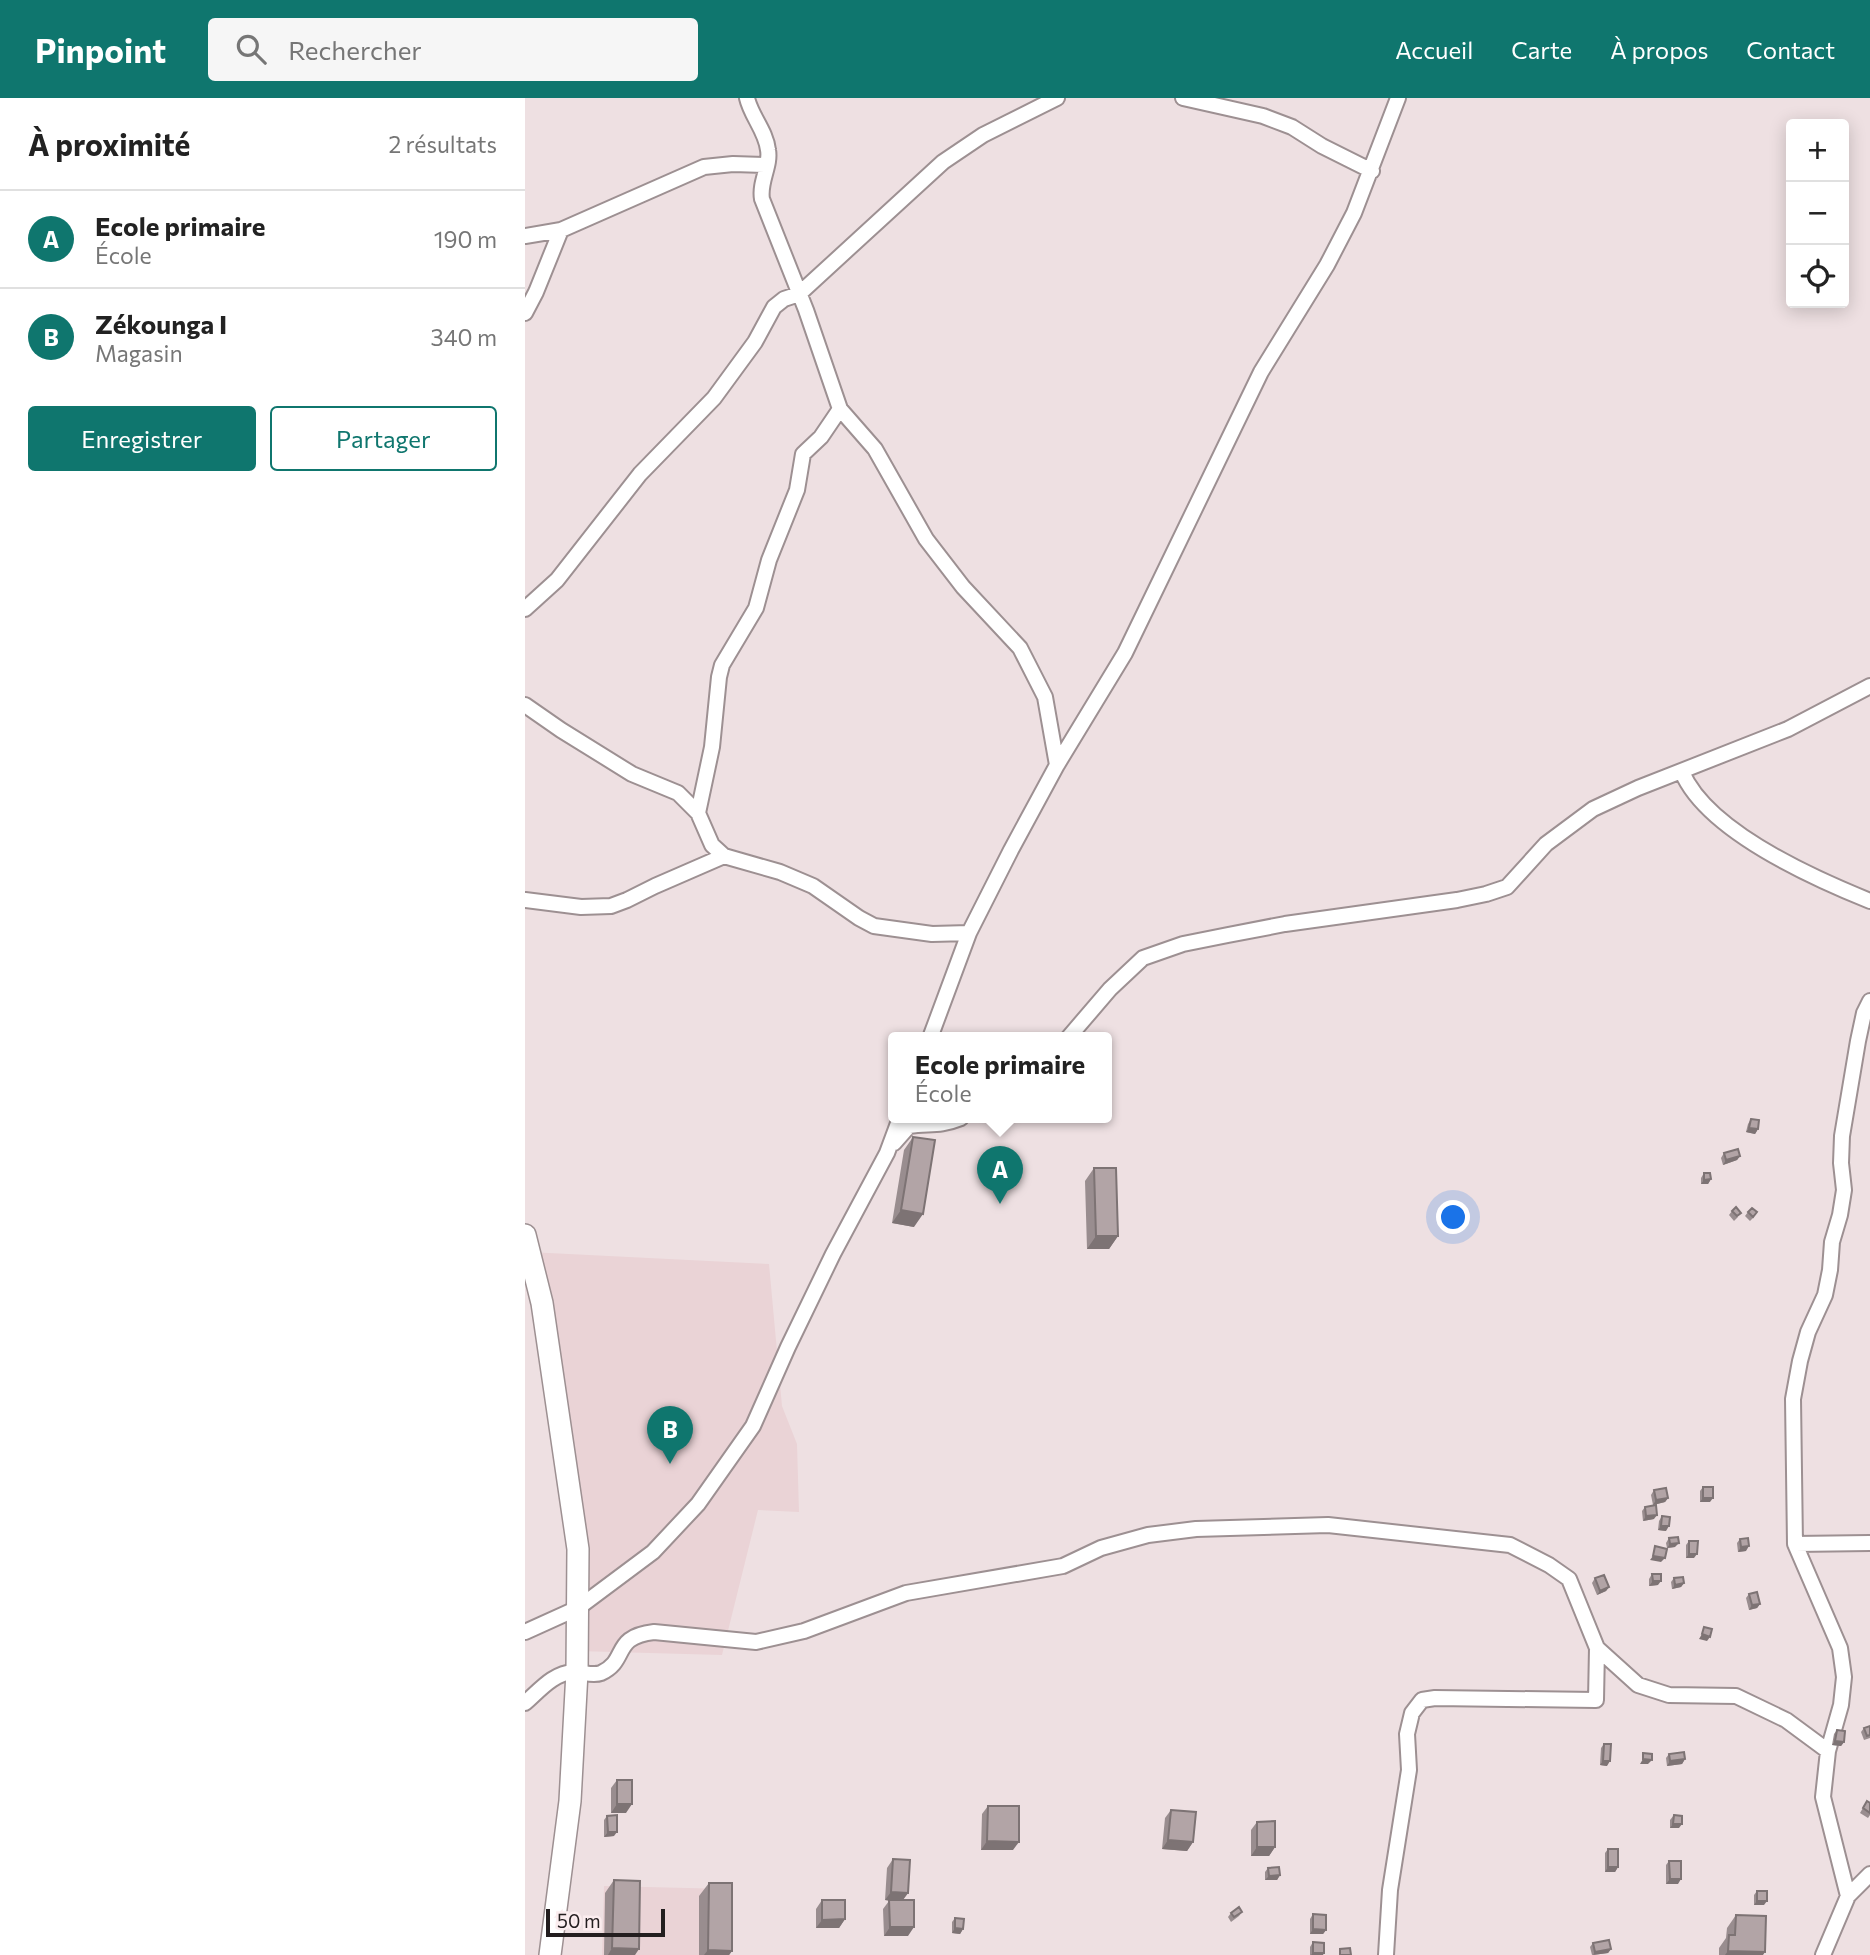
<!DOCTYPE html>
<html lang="fr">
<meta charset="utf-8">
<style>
body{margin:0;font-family:Commissioner,sans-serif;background:#f6f6f6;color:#222}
.controls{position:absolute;right:21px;top:21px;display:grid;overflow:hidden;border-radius:7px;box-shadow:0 4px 18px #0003}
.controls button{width:63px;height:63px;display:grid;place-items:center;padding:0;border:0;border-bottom:2px solid #e0e0e0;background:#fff;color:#222;font:35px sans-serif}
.scale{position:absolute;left:21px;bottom:18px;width:119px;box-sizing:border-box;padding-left:7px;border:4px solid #231e1f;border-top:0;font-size:19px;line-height:24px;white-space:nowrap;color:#231e1f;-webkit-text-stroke:5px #fbedef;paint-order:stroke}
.you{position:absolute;left:929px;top:1120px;width:24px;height:24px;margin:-18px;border:5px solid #fff;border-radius:50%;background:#1a73e8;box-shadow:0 0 0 10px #1a73e833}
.badge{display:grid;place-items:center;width:46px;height:46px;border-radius:50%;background:#0f766e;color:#fff;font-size:23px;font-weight:700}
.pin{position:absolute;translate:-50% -58px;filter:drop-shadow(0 2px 4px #0008)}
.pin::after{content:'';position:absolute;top:37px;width:24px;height:21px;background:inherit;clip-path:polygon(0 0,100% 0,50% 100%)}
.popup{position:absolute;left:363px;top:934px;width:224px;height:91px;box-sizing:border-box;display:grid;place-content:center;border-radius:7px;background:#fff;filter:drop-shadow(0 2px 5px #0005);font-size:23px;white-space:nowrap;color:#767676}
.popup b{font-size:26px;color:#222}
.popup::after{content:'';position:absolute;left:50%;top:100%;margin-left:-14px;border:14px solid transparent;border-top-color:#fff}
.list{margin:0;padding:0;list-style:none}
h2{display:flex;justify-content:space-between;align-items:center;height:91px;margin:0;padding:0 28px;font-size:30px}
h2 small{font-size:23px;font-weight:400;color:#767676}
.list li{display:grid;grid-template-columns:46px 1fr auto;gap:21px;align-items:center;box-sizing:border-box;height:98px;padding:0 28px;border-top:2px solid #e0e0e0}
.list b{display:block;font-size:26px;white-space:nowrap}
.list p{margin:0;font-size:23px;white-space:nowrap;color:#767676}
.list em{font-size:23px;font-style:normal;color:#767676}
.actions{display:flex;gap:14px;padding:21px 28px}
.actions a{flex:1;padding:16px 0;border:2px solid #0f766e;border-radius:7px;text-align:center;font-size:24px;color:#0f766e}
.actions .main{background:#0f766e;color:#fff}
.icon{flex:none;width:38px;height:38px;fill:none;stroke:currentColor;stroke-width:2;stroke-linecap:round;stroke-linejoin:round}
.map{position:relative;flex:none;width:1345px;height:1857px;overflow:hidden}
header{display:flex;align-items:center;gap:42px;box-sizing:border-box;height:98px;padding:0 35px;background:#0f766e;color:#fff}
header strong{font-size:33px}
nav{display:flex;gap:38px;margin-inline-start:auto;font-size:24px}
.search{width:490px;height:63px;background:#f6f6f6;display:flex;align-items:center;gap:18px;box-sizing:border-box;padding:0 24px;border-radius:7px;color:#767676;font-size:26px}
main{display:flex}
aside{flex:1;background:#fff}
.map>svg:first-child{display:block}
.built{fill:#ead3d6}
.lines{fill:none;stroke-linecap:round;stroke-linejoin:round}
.street-casing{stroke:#9d9092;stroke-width:18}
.secondary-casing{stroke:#9d9092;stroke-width:24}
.street{stroke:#fff;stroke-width:14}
.secondary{stroke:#fff;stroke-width:21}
.wall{fill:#998d8f}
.shaded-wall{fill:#7d7374}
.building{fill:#b2a4a6;stroke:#7d7374;stroke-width:2}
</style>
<header>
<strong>Pinpoint</strong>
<div class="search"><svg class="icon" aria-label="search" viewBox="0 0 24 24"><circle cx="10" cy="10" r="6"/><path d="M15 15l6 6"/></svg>Rechercher</div>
<nav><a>Accueil</a><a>Carte</a><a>À propos</a><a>Contact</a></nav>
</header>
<main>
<aside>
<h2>À proximité<small>2 résultats</small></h2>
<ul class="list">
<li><span class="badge">A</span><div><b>Ecole primaire</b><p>École</p></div><em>190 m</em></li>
<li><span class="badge">B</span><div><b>Zékounga I</b><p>Magasin</p></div><em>340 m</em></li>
</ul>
<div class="actions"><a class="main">Enregistrer</a><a>Partager</a></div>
</aside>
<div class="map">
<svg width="1345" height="1857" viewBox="0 0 1345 1857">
<rect width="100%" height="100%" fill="#eee0e2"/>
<path class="built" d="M 4,1154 L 244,1166 L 257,1308 L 272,1346 L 274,1414 L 233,1412 L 197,1557 L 52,1553 L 53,1510 Z
M 79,1788 L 205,1791 L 203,1857 L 77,1857 Z"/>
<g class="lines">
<g class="street-casing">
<path id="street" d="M 222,0 C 226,18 241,33 243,52 C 246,68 234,84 237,101 L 281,212 L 315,311 L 350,351 L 401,441 L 438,489 L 495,550 L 520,599 L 532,667
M 658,0 L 738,18 L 767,29 L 797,48 L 847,73
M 0,138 L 36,132 L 179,69 L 208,66 L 242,67
M 0,215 L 11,194 L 36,132
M 0,511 L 32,482 L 115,376 L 189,300 L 230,244 L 249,209 L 259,201 L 274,196 L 418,64 L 458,37 L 532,0
M 0,607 L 36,632 L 107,676 L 153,695 L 173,715 L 187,747 L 199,758 L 255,774 L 288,788 L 334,820 L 349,828 L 407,836 L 444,835
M 1157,674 C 1182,733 1288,780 1345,803
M 173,715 L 187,649 L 194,579 L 197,567 L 231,510 L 244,462 L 272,392 L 278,356 L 296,339 L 315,311
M 0,802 L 56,809 L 86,808 L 102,802 L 130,788 L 199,758
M 405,940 L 444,835 L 486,752 L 532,667 L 600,555 L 736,274 L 802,167 L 829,115 L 873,0
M 543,940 L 585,891 L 618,860 L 658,846 L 703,837 L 760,826 L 932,802 L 961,796 L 982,789 L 1021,746 L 1068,711 L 1113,690 L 1263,631 L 1345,588
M 369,1045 L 384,1028 C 406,1025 413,1029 436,1020
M 1270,1446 L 1345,1445
M 0,1534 L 53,1510 L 128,1454 L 173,1406 L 228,1328 L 263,1249 L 308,1156 L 362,1055 L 375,1020
M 0,1605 C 15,1592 28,1575 49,1574 C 58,1574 68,1578 76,1575 C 104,1562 86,1539 129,1534 L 231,1544 L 279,1533 L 381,1495 L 538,1468 L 576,1450 L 623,1437 L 671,1431 L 803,1427 L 985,1447 L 1024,1467 L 1044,1481 L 1072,1550 L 1113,1587 L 1144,1597 L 1211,1598 L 1261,1622 L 1303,1653
M 1323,1798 L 1345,1776
M 861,1857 L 865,1792 L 884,1672 L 882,1636 L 887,1615 L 897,1602 L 910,1600 L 1071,1602 L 1072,1550
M 1298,1857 L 1323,1798 L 1298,1699 L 1303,1653 L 1316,1607 L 1319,1579 L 1315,1550 L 1270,1446 L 1268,1301 L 1275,1263 L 1283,1234 L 1300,1197 L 1305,1172 L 1307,1144 L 1315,1117 L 1319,1092 L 1316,1065 L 1317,1038 L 1333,943 L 1339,915 L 1345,903"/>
</g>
<g class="secondary-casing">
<path id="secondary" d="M 0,1137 L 17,1205 L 53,1451 L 52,1574 L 45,1703 L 25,1857"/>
</g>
<use href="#street" class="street"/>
<use href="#secondary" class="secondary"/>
</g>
<path class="wall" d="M 1226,1021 L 1233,1031 L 1230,1036 L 1221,1034 L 1223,1026 Z
M 388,1039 L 389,1129 L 367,1125 L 379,1052 Z
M 1199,1055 L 1215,1058 L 1212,1062 L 1198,1067 L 1196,1060 Z
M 569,1070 L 593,1138 L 584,1151 L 562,1151 L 560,1083 Z
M 1179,1075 L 1186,1081 L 1183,1086 L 1176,1086 L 1176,1080 Z
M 1207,1113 L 1213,1119 L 1209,1123 L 1204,1117 Z
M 1223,1114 L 1229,1119 L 1225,1123 L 1220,1118 Z
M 1178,1389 L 1185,1404 L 1175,1404 L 1175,1393 Z
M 1129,1392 L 1143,1400 L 1140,1404 L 1128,1407 L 1126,1397 Z
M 1120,1409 L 1129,1421 L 1118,1423 L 1117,1413 Z
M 1137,1418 L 1141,1433 L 1133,1432 L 1134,1423 Z
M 1144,1440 L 1150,1449 L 1142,1450 L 1141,1445 Z
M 1215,1441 L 1221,1453 L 1213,1454 L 1212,1445 Z
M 1164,1443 L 1169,1460 L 1161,1460 L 1161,1447 Z
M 1127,1476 L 1133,1487 L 1124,1488 L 1124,1481 Z
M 1070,1480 L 1084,1489 L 1081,1493 L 1072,1497 L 1067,1485 Z
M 1149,1480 L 1159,1485 L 1156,1489 L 1147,1491 L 1146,1484 Z
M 1224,1496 L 1235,1506 L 1232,1510 L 1224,1512 L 1221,1500 Z
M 1345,1628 L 1345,1640 L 1339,1642 L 1336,1634 L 1339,1630 Z
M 1312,1632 L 1319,1644 L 1316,1648 L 1307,1647 L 1309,1636 Z
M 1079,1646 L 1082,1668 L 1075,1667 L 1076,1650 Z
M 1144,1656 L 1160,1661 L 1157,1666 L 1142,1668 L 1141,1660 Z
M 92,1682 L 101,1715 L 86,1715 L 86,1690 Z
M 1342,1703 L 1345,1705 L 1345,1717 L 1343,1720 L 1335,1715 Z
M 463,1708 L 488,1752 L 456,1752 L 457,1716 Z
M 646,1712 L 668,1744 L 662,1753 L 637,1751 L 640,1720 Z
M 1149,1717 L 1154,1730 L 1145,1730 L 1145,1722 Z
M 82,1718 L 89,1738 L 79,1739 L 79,1722 Z
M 732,1724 L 750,1749 L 744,1758 L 726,1758 L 726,1732 Z
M 1083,1751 L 1093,1769 L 1090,1774 L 1080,1774 L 1080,1755 Z
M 368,1761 L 383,1795 L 378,1802 L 383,1838 L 359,1838 L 358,1811 L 364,1803 L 360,1802 L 362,1770 Z
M 1144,1763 L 1153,1786 L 1141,1786 L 1141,1767 Z
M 743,1770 L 755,1777 L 752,1782 L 740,1782 L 740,1774 Z
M 89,1782 L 110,1857 L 79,1857 L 80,1795 Z
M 184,1785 L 207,1853 L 204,1857 L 174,1857 L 174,1798 Z
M 1232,1793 L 1239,1807 L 1229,1807 L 1229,1797 Z
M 297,1802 L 320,1821 L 314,1830 L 291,1830 L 291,1811 Z
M 717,1814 L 714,1818 L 706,1824 L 703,1819 L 706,1815 Z
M 788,1816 L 801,1832 L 798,1836 L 785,1836 L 785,1821 Z
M 1211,1817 L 1238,1857 L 1194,1857 L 1194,1850 L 1201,1840 L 1202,1830 Z
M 430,1820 L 438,1831 L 435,1836 L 427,1835 L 427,1824 Z
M 788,1844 L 798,1857 L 785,1857 L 785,1849 Z
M 1068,1845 L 1086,1851 L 1083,1855 L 1067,1857 L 1065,1849 Z"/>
<path class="shaded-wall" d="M 582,1018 L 584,1018 L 581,1022 L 569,1022 L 570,1020 L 582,1020 Z
M 1224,1030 L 1233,1031 L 1230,1036 L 1221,1034 Z
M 1215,1058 L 1212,1062 L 1198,1067 L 1201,1062 Z
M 1186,1081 L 1183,1086 L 1176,1086 L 1179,1082 Z
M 376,1112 L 398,1116 L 389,1129 L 367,1125 Z
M 571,1138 L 593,1138 L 584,1151 L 562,1151 Z
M 1143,1400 L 1140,1404 L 1128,1407 L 1131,1402 Z
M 1178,1400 L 1188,1400 L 1185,1404 L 1175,1404 Z
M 1132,1417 L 1129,1421 L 1118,1423 L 1121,1418 Z
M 1136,1428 L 1144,1428 L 1141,1433 L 1133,1432 Z
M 1154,1445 L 1150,1449 L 1142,1450 L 1145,1446 Z
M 1224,1448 L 1221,1453 L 1213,1454 L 1216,1449 Z
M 1164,1456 L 1172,1456 L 1169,1460 L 1161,1460 Z
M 1128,1458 L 1140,1460 L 1136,1464 L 1125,1462 Z
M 1128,1483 L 1136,1483 L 1133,1487 L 1124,1488 Z
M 1159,1485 L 1156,1489 L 1147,1491 L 1150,1487 Z
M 1084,1489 L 1081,1493 L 1072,1497 L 1075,1493 Z
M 1235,1506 L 1232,1510 L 1224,1512 L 1227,1507 Z
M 1177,1536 L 1185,1539 L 1182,1543 L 1174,1541 Z
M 1310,1643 L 1319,1644 L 1316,1648 L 1307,1647 Z
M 1118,1661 L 1127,1662 L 1123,1666 L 1115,1666 Z
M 1160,1661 L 1157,1666 L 1142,1668 L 1145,1663 Z
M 1078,1663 L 1085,1663 L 1082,1668 L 1075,1667 Z
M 92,1706 L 107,1706 L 101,1715 L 86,1715 Z
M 1148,1726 L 1157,1726 L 1154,1730 L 1145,1730 Z
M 83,1734 L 92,1734 L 89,1738 L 79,1739 Z
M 643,1742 L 668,1744 L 662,1753 L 637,1751 Z
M 462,1743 L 494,1744 L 488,1752 L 456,1752 Z
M 732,1749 L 750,1749 L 744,1758 L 726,1758 Z
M 1083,1769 L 1093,1769 L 1090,1774 L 1080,1774 Z
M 755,1777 L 752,1782 L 740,1782 L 744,1778 Z
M 1145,1781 L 1156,1781 L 1153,1786 L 1141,1786 Z
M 366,1794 L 383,1795 L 377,1803 L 360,1802 Z
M 1232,1803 L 1242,1803 L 1239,1807 L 1229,1807 Z
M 320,1821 L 314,1830 L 291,1830 L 297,1822 Z
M 365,1829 L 389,1829 L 383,1838 L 359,1838 Z
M 430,1830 L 438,1831 L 435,1836 L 427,1835 Z
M 788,1831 L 801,1832 L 798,1836 L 785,1836 Z
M 87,1850 L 114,1851 L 110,1857 L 83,1857 Z
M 1086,1851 L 1083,1855 L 1068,1857 L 1070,1854 Z
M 183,1852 L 207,1853 L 204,1857 L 179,1857 Z
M 1203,1853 L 1240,1854 L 1238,1857 L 1200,1857 Z
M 788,1855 L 799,1855 L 798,1857 L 786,1857 Z"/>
<path class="building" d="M 582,1001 L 584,1001 L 584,1018 L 582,1018 Z
M 1226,1021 L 1234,1022 L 1233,1031 L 1224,1030 Z
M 388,1039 L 410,1042 L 398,1116 L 376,1112 Z
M 1213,1051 L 1215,1058 L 1201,1062 L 1199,1055 Z
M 569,1070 L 591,1070 L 593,1138 L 571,1138 Z
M 1179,1075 L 1185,1075 L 1186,1081 L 1179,1082 Z
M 1211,1109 L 1216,1115 L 1212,1118 L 1207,1113 Z
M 1227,1110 L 1232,1114 L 1228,1119 L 1223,1114 Z
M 1178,1389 L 1188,1389 L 1188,1400 L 1178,1400 Z
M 1141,1390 L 1143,1400 L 1131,1402 L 1129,1392 Z
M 1131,1407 L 1132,1417 L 1121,1418 L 1120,1409 Z
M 1137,1418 L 1145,1419 L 1144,1428 L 1136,1428 Z
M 1153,1439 L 1154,1445 L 1145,1446 L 1144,1440 Z
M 1223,1440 L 1224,1448 L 1216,1449 L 1215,1441 Z
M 1164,1443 L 1173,1443 L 1172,1456 L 1164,1456 Z
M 1130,1448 L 1142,1451 L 1140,1460 L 1128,1458 Z
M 1127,1476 L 1136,1476 L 1136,1483 L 1128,1483 Z
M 1079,1477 L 1084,1489 L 1075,1493 L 1070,1480 Z
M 1158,1479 L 1159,1485 L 1150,1487 L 1149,1480 Z
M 1232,1494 L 1235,1506 L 1227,1507 L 1224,1496 Z
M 1179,1529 L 1187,1531 L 1185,1539 L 1177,1536 Z
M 1345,1628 L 1345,1637 L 1342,1638 L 1339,1630 Z
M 1312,1632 L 1320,1633 L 1319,1644 L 1310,1643 Z
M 1079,1646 L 1086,1646 L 1085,1663 L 1078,1663 Z
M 1159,1654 L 1160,1661 L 1145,1663 L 1144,1656 Z
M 1118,1655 L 1127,1656 L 1127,1662 L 1118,1661 Z
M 92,1682 L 107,1682 L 107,1706 L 92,1706 Z
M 1342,1703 L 1345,1705 L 1345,1715 L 1338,1710 Z
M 463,1708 L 494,1708 L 494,1744 L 462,1743 Z
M 646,1712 L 671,1714 L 668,1744 L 643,1742 Z
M 92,1717 L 92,1734 L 83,1734 L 82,1718 Z
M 1149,1717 L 1157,1718 L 1157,1726 L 1148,1726 Z
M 750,1723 L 750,1749 L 732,1749 L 732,1724 Z
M 1083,1751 L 1093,1751 L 1093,1769 L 1083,1769 Z
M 368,1761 L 385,1762 L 383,1795 L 366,1794 Z
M 1144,1763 L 1156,1763 L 1156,1781 L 1145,1781 Z
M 754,1769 L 755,1777 L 744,1778 L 743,1770 Z
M 89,1782 L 115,1783 L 114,1851 L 87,1850 Z
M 184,1785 L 207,1785 L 207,1853 L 183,1852 Z
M 1232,1793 L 1242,1793 L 1242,1803 L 1232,1803 Z
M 297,1802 L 320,1802 L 320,1821 L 297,1822 Z
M 364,1802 L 389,1802 L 389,1829 L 365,1829 Z
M 714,1809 L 717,1814 L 709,1819 L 706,1815 Z
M 788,1816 L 801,1817 L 801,1832 L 788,1831 Z
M 1211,1817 L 1241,1818 L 1240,1854 L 1203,1853 L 1204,1837 L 1210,1837 Z
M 430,1820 L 439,1821 L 438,1831 L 430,1830 Z
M 1084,1842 L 1086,1851 L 1070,1854 L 1068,1845 Z
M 788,1844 L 799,1845 L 799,1855 L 788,1855 Z
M 825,1850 L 826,1857 L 815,1857 L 815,1851 Z"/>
</svg>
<div class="controls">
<button>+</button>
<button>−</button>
<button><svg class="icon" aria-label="locate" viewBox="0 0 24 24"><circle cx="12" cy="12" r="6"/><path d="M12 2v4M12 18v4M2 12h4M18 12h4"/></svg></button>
</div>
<div class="scale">50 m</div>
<div class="you"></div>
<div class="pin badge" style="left:475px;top:1106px">A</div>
<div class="popup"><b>Ecole primaire</b>École</div>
<div class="pin badge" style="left:145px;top:1366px">B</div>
</div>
</main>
